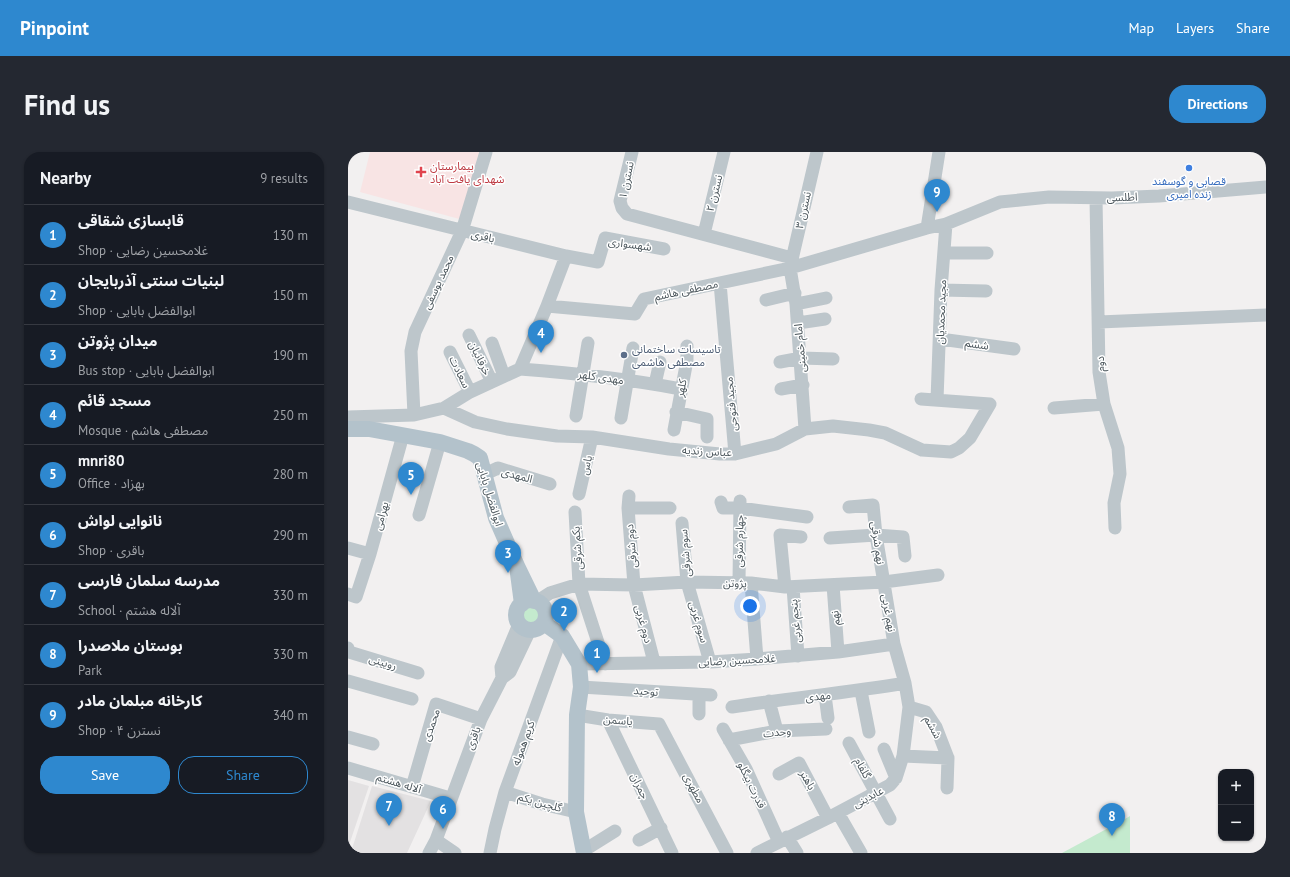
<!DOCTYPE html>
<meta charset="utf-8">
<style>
body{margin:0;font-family:"PT Sans","Noto Sans Arabic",sans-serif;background:#242831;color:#f1f3f6}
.controls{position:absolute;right:12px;bottom:12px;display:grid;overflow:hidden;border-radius:8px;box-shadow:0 1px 3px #0004}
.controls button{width:36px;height:36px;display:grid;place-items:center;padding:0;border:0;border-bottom:1px solid #363941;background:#171b24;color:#f1f3f6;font:20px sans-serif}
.you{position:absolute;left:402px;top:454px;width:14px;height:14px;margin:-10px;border:3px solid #fff;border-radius:50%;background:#1a73e8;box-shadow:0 0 0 6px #1a73e833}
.badge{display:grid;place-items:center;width:26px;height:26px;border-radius:50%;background:#2e88cf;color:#fff;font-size:13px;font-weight:700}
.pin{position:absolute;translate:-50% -33px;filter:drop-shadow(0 1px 2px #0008)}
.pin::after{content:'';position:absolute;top:21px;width:14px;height:12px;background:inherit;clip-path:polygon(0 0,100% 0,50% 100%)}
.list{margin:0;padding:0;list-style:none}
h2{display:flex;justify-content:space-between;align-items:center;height:52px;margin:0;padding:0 16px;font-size:17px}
h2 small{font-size:13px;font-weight:400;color:#9ea1a6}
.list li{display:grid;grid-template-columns:26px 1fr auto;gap:12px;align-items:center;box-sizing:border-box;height:60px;padding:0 16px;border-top:1px solid #363941}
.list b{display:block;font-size:15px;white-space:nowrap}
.list p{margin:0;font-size:13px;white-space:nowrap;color:#9ea1a6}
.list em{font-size:13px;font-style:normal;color:#9ea1a6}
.actions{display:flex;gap:8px;padding:12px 16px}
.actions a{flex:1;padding:9px 0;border:1px solid #2e88cf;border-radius:16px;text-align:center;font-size:14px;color:#2e88cf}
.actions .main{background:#2e88cf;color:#fff}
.map{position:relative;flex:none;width:918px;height:701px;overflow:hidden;border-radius:16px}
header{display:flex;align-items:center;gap:24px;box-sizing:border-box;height:56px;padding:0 20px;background:#2e88cf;color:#fff}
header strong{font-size:19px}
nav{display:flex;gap:22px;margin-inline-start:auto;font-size:14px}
.intro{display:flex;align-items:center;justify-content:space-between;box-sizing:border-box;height:96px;padding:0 24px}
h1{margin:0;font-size:28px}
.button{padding:10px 18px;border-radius:16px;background:#2e88cf;color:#fff;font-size:14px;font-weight:700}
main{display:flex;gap:24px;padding:0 24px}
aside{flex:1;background:#171b24;border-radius:16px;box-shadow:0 1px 3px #0004}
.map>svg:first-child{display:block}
.education{fill:#e3e1e2}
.medical{fill:#f8e4e4}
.green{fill:#c4eace}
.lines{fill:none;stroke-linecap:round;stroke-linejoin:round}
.minor{stroke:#bdc6cb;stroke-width:13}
.major{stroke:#b3c2cb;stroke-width:16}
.shop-dot{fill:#3f7fe0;stroke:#fff;stroke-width:1.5}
.health-dot{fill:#e0444e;stroke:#fff;stroke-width:1.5}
.service-dot{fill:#5c6f8a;stroke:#fff;stroke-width:1.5}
.labels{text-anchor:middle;stroke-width:3;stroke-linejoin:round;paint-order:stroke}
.health-label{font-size:11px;fill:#be3a42;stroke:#fff;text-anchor:start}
.street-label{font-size:11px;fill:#4a555b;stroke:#fff}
.shop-label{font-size:11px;fill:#366cbe;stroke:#fff}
.service-label{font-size:11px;fill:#4e5e75;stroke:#fff;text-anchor:start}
</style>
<header>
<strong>Pinpoint</strong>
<nav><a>Map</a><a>Layers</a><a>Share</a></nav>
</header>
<div class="intro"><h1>Find us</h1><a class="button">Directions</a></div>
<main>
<aside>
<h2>Nearby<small>9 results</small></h2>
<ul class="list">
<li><span class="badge">1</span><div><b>قابسازی شقاقی</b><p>Shop · غلامحسین رضایی</p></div><em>130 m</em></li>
<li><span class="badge">2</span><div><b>لبنیات سنتی آذربایجان</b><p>Shop · ابوالفضل بابایی</p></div><em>150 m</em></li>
<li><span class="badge">3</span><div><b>میدان پژوتن</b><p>Bus stop · ابوالفضل بابایی</p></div><em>190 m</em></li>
<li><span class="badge">4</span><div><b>مسجد قائم</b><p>Mosque · مصطفی هاشم</p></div><em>250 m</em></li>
<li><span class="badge">5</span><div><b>mnri80</b><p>Office · بهزاد</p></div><em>280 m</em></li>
<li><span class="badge">6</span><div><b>نانوایی لواش</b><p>Shop · باقری</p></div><em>290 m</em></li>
<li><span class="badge">7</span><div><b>مدرسه سلمان فارسی</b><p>School · آلاله هشتم</p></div><em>330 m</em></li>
<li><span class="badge">8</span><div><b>بوستان ملاصدرا</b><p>Park</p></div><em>330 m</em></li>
<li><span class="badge">9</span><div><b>کارخانه مبلمان مادر</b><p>Shop · نسترن ۴</p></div><em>340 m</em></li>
</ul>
<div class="actions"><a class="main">Save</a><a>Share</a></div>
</aside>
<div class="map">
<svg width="918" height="701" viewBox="0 0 918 701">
<rect width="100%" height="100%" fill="#f2f0f0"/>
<path class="education" d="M 0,628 L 21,634 L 0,696 Z
M 24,634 L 83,649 L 59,701 L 7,701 L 3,700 Z"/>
<path class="medical" d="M 22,0 L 133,0 L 115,68 L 12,40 Z"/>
<path class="green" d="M 175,454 L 191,455 C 208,480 156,479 175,454 Z
M 782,664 L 782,701 L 714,701 L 777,667 Z"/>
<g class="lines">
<path class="minor" d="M 284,0 L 272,49 L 274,56 L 279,62 L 444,106
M 748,46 L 751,220 L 756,252 L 770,296 L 772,322 L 766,351 L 767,376
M 0,50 L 218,104 L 199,154 L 172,217 L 122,240 L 96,256 L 66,263 L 0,265
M 579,76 L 591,0
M 356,82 L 376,0
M 596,101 L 639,101
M 218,104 L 250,110 L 257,86 L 316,97
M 372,131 L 387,302
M 593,138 L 638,139
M 418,148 L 447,141
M 448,152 L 478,146
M 199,154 L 287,162 L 296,147 L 442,116 L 579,76 L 598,72 L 652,50 L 701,45 L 764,46 L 811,44 L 918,35
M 751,170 L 918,163
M 450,171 L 477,167
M 121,183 L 144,230
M 592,187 L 666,197
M 144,191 L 156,224
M 102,200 L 122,240
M 432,210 L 453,206 L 485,207
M 172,217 C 226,221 280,227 333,237
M 307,232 L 312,210
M 433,237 L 455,233
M 589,248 L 593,138 L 598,72
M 96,256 L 127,270 L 159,277 L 209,284 L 244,285 L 321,297 L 372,302 L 387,302 L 428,292 L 457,277 L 485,274 L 521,278 L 537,281 L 574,298 L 603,300 L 611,296 L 622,286 L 642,252 L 573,247
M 706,256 L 756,252
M 328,260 L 359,267 L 359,285
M 66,263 L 63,199 L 67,180 L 114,79 L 138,0
M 228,264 L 240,191
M 273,266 L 285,196
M 457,277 L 448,152 L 442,116 L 469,0
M 326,278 L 339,208 L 339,194
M 137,322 L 150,316 L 202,332
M 231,342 L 244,285
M 281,344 L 280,356 L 286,433 L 306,510
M 373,350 L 375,356 L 392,356 L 459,365
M 280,356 L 322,356
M 227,360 L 231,432 L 257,512
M 71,363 L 92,290
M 334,371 L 339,430 L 362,510
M 482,386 L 528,383 L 555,385 L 557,404
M 0,396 L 22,402
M 391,431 L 392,349
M 403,431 L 409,507
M 485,433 L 490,500
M 437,435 L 432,383 L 453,385
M 445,435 L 450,504
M 0,442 L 8,445 L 22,402 L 55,283
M 188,450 L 202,441 L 231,432 L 286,433 L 339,430 L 403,431 L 437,435 L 536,430 L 590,423
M 0,496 L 1,500 L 70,521
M 231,512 L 362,510 L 409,507 L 490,500 L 546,492
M 154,526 L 153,515 L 171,472
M 0,529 L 64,547
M 233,535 L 363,543
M 513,539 L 521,580
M 351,543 L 351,562
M 477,543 L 480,566
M 421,549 L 429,579
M 384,555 C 441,546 499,541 557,531
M 561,555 L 578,560 L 588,575 L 600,606 L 599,636
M 229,563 L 260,568 L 311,572 L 379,701
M 260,568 L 324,701
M 375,577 L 398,617 L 431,690
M 0,585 L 25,592
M 381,588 L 429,579 L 478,577
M 501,591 L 542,667
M 536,597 L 548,626
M 555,604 L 600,606
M 0,616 L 102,646
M 431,622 L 451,611 L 480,666
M 64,635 L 88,552 L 133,567
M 157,640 L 194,652 L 228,660
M 490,661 L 513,701
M 439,685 L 449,701
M 88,688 L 107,701
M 291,688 L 313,676
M 235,699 L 267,679
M 81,701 L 88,688 L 133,567 L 154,526 L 162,520 L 182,478
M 142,701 L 147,677 L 157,640 L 214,484
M 409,701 L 480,666 L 542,633 L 548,626 L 555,604 L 561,555 L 557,531 L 546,492 L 528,383 L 525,353 L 501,355"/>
<path class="major" d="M 0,277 L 21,277 L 92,290 L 120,299 L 126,302 L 132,306 L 148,366 L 169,414
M168 463a15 15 0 1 1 30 0a15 15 0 1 1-30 0Z
M 174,452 L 169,414 L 186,449
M 196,471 L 214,484 L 231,512 L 233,535 L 229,563 L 228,660 L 236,701"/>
</g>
<circle class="shop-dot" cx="841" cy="16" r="4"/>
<path class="health-dot" d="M71 14h4v4h4v4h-4v4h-4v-4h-4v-4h4z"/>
<circle class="service-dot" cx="276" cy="203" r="4"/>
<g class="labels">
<g class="health-label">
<text x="82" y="18">بیمارستان<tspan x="82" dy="13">شهدای یافت آباد</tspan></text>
</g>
<g class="street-label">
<text transform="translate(278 28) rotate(-78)" y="4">نسترن ۱</text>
<text transform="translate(366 41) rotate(-76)" y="4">نسترن ۲</text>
<text transform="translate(774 45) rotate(-2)" y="4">اطلسی</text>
<text transform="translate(455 58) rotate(-77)" y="4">نسترن ۳</text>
<text transform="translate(135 84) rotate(13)" y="4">باقری</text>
<text transform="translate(282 92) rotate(8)" y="4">شهسواری</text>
<text transform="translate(90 130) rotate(-65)" y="4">محمد یوسفی</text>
<text transform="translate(338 138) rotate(-12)" y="4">مصطفی هاشم</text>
<text transform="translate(593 160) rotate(-88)" y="4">مجید محمدیان</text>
<text transform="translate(629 192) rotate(8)" y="4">ششم</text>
<text transform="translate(452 196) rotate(-95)" y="4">امام خمینی</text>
<text transform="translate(132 206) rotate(64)" y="4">خرقانیان</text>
<text transform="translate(752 212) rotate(-92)" y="4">دوم</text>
<text transform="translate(112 220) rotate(64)" y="4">سعادت</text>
<text transform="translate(253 225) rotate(8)" y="4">مهدی کلهر</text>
<text transform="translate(333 236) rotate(-79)" y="4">کلهر</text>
<text transform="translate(383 252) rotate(-95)" y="4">مجید فتوحی</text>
<text transform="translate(359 299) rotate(3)" y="4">عباس زندیه</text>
<text transform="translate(238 313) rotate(-77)" y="4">یاس</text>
<text transform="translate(169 323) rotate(15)" y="4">المهدی</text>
<text transform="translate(142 342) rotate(73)" y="4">ابوالفضل بابایی</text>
<text transform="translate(33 364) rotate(-75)" y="4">بهرامی</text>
<text transform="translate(391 389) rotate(-89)" y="4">چهارم شرقی</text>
<text transform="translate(530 391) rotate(82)" y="4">نهم شرقی</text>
<text transform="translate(283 394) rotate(-95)" y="4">دوم شرقی</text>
<text transform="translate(229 396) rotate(-94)" y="4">یکم شرقی</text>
<text transform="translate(337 401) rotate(-95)" y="4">سوم شرقی</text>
<text transform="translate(387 431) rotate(1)" y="4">پژوتن</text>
<text transform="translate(541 461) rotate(80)" y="4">نهم غربی</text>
<text transform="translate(487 466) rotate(-95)" y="4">نهم</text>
<text transform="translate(447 469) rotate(-95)" y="4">پنجم غربی</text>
<text transform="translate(351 470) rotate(74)" y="4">سوم غربی</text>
<text transform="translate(296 472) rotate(75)" y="4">دوم غربی</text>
<text transform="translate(389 508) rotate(-3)" y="4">غلامحسین رضایی</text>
<text transform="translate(35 510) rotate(17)" y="4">رویینی</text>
<text transform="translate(298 539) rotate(4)" y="4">توحید</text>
<text transform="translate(470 544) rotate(-6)" y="4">مهدی</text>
<text transform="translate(270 568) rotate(5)" y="4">یاسمن</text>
<text transform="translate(83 573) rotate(-71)" y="4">محمدی</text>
<text transform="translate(585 575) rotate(61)" y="4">ششم</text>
<text transform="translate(429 580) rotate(-6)" y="4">وحدت</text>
<text transform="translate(125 586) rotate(-69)" y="4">باقری</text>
<text transform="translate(175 591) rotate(-70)" y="4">کریم هموله</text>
<text transform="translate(515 616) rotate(62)" y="4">گلفام</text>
<text transform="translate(460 628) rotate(61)" y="4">باهنر</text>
<text transform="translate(51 631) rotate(17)" y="4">آلاله هشتم</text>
<text transform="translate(404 633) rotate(64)" y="4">قدرت بیگلو</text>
<text transform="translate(292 634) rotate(64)" y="4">چمران</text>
<text transform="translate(346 636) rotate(62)" y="4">مطهری</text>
<text transform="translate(520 645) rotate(-28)" y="4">عابدینی</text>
<text transform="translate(192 650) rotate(16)" y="4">گلچین یکم</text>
</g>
<g class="shop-label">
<text x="841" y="33">قصابی و گوسفند<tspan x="841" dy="13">زنده امیری</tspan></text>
</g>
<g class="service-label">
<text x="284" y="201">تاسیسات ساختمانی<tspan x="284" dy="13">مصطفی هاشمی</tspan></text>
</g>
</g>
</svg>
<div class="controls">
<button>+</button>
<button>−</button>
</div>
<div class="you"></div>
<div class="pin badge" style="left:249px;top:521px">1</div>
<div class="pin badge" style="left:216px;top:479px">2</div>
<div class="pin badge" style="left:160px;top:421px">3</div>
<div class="pin badge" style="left:193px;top:201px">4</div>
<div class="pin badge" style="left:63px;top:343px">5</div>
<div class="pin badge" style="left:95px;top:677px">6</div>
<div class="pin badge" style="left:41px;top:674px">7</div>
<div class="pin badge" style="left:764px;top:684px">8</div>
<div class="pin badge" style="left:589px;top:60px">9</div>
</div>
</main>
